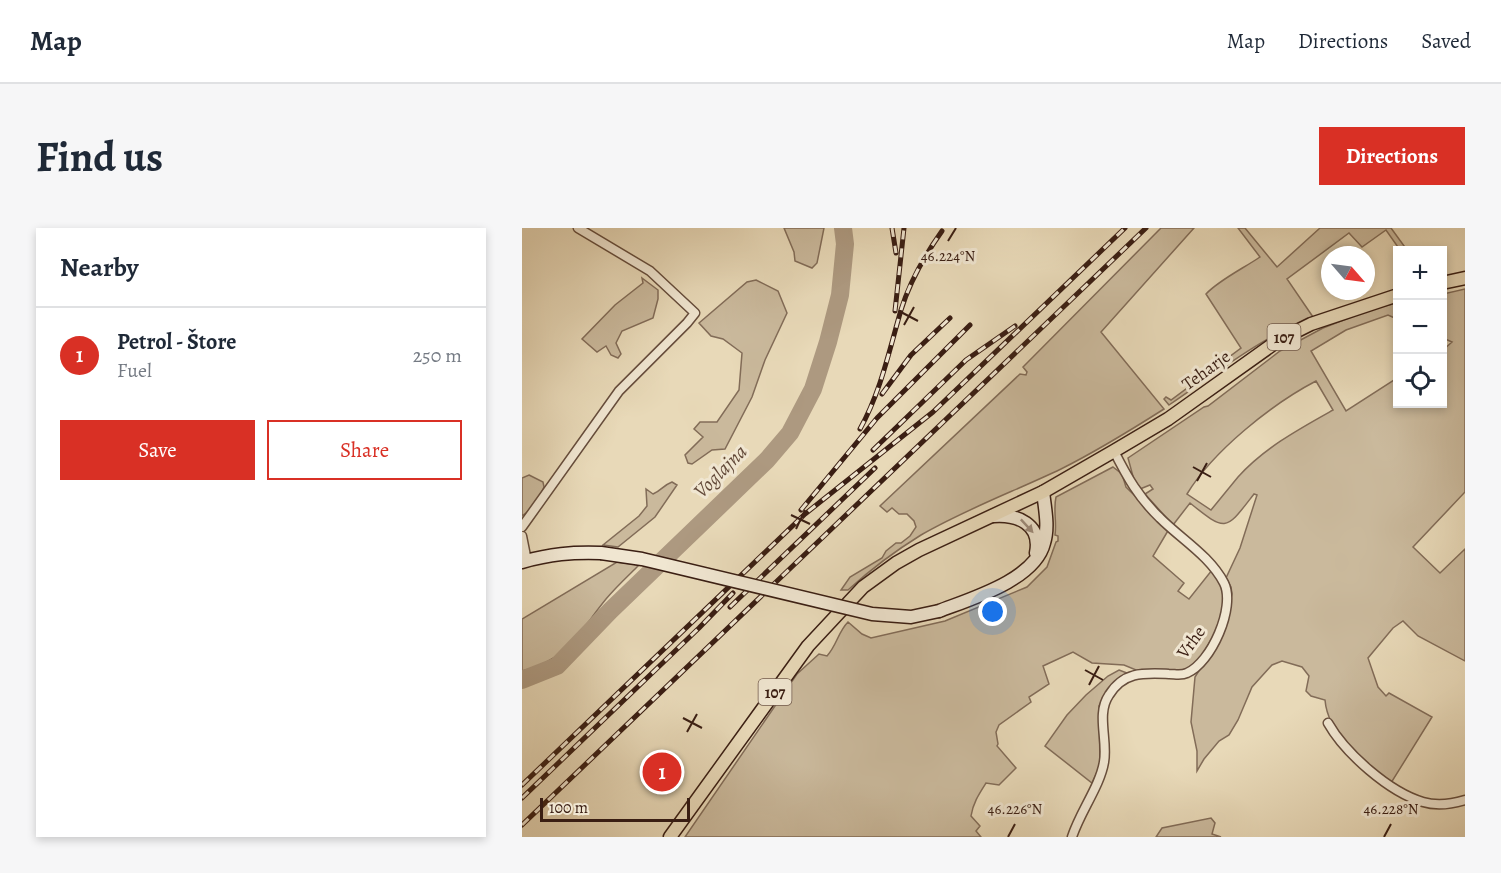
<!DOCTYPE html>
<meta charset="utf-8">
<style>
body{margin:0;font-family:Alegreya,serif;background:#f6f6f7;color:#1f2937}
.controls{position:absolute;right:18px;top:18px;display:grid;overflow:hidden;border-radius:0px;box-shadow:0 3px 9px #0003}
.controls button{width:54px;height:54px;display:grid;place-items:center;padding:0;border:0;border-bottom:2px solid #e0e1e3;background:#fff;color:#1f2937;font:30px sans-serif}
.compass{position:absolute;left:799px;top:18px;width:54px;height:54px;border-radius:50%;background:#fff;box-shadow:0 3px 9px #0003;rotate:118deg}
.scale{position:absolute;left:18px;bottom:15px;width:150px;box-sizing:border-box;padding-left:6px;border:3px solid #3a1e13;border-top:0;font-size:16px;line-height:21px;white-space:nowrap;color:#3a1e13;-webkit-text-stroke:4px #f0e6d1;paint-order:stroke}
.you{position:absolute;left:471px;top:384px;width:21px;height:21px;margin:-15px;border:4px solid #fff;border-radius:50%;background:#1a73e8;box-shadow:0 0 0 9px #1a73e833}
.badge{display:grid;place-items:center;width:39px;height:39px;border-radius:50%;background:#d93025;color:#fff;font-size:20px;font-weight:700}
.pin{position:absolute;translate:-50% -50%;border:3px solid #fff;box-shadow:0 2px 6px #0006}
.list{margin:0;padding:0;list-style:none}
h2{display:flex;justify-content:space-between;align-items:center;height:78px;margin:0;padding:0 24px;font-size:26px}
h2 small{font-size:20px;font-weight:400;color:#747a83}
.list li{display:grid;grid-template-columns:39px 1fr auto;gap:18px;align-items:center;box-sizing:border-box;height:96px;padding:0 24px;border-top:2px solid #e0e1e3}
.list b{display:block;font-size:22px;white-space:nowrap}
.list p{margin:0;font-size:20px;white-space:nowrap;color:#747a83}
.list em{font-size:20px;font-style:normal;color:#747a83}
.actions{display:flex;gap:12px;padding:18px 24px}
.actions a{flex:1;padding:14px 0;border:2px solid #d93025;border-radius:0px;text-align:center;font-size:21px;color:#d93025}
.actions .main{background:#d93025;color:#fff}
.icon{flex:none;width:33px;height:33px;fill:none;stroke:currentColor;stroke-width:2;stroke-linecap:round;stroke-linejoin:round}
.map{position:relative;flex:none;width:943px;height:609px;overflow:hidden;border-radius:0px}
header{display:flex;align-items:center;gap:36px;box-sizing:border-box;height:84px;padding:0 30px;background:#fff;border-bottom:2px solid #e0e1e3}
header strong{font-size:28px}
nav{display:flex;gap:33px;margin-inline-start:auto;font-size:21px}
.intro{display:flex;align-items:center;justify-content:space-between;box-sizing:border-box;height:144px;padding:0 36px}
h1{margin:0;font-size:42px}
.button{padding:15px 27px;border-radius:0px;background:#d93025;color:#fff;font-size:21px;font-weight:700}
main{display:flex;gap:36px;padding:0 36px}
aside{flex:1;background:#fff;border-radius:0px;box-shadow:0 3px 9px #0003}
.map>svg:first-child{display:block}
.green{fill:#cab99c;stroke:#826c58;stroke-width:1.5;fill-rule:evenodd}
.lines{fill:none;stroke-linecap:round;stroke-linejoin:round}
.river{stroke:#ad9980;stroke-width:18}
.street-casing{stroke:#664d3c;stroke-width:11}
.secondary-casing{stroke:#3a1e13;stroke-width:15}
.primary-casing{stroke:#3a1e13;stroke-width:15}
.street{stroke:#f0e6d1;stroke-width:8}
.secondary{stroke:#f0e6d1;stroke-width:12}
.primary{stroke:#e8d9b8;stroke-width:12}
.rail-casing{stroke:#3a1e13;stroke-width:5}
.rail{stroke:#f0e6d1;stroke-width:3;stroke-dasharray:9;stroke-linecap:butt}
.secondary-bridge-casing{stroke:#3a1e13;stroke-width:15;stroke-linecap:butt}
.secondary-bridge{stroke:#f0e6d1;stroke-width:12}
.oneway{fill:#9e8c7c}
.ticks{fill:none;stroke:#3a1e13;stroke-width:2}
.labels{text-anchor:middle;stroke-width:6;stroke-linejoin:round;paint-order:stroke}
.shield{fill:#f0e6d1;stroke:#715a4c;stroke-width:1.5}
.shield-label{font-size:16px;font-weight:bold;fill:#3a1e13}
.street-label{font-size:18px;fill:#3a1e13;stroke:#f0e6d1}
.water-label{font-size:20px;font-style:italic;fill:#624939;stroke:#f0e6d1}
.ticks-label{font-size:15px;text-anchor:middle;fill:#3a1e13;stroke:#f0e6d1;stroke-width:6;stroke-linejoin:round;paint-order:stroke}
</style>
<header>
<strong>Map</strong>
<nav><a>Map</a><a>Directions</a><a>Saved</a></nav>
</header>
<div class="intro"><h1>Find us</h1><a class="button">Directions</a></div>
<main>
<aside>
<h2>Nearby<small></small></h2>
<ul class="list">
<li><span class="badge">1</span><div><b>Petrol - Štore</b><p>Fuel</p></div><em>250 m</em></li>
</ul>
<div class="actions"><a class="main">Save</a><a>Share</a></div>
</aside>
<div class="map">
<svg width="943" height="609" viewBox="0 0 943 609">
<rect width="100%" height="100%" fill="#e8d9b8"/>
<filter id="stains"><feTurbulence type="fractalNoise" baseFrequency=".00333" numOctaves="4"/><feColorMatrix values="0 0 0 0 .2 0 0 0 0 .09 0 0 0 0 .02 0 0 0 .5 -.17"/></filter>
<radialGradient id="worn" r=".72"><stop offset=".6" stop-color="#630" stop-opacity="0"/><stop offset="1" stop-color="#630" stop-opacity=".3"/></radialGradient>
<path class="green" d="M 262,0 L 302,0 L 295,35 L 290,40 L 273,33 L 272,24 Z
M 639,0 L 672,0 L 579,104 L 642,181 C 609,202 575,223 539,241 C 493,263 444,281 399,307 C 373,323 348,342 326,362 L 319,362 L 328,349 L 360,330 L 364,323 L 374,315 L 379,315 L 388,308 L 394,299 L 392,293 L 385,286 L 377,286 L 370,280 L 365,284 L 358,278 L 498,146 L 504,147 L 505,144 L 501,139 Z
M 716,0 L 723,0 L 755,39 L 798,0 L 869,0 L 885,22 L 878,22 L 864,2 L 840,19 L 827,5 L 765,51 L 791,89 C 739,109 693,146 647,177 L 642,171 L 644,169 L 649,172 L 719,120 L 684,66 C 697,52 722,40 738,29 Z
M 120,50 L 136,62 L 136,71 L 131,90 L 100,103 L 94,115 L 99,126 L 96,130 L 89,127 L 84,118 L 75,124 L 60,111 L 93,77 L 121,55 Z
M 234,52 L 256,63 L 265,85 L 243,132 L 230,169 L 203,221 L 190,222 L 170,236 L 166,235 L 163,227 L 181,209 L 172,201 L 178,194 L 195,194 L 217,162 L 220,125 L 201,111 L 189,108 L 177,95 L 225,54 Z
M 943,61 L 943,264 L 891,319 L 918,345 L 943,321 L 943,433 L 896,408 L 881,393 L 871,400 L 846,430 L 856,459 L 864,468 L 867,465 L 910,489 L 869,555 C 843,535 806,508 803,472 L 789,468 L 784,463 L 787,448 L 780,439 L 760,433 L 750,437 L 730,459 L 716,492 L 707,507 L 697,513 L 682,531 L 675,543 L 675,523 L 669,494 L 673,449 L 690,422 L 706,384 L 710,366 L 709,359 L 704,350 L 718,320 L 735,267 L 732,266 C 704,302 705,305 668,275 L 651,297 L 623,266 L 631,261 L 628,257 L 618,261 L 612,252 L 606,230 L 682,179 L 686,178 L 758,123 L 801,100 L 850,81 L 875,75 L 875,91 L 866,87 L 824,102 L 789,123 L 824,183 L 875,150 L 876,176 L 920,176 L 921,122 L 930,114 L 921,110 L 921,66 ZM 794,153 L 811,182 C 777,201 742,220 716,249 C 707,260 698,271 689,282 L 665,266 C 691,223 750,176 794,153 Z
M 591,239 L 600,246 L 604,259 L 647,301 L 631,328 L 662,355 L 656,363 L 667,371 L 690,342 L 704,365 L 699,394 L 680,428 L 664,443 L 614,442 L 602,437 L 570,435 L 551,424 L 521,438 L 527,456 L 507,469 L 509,474 L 477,497 L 474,504 L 476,516 L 475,518 L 494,540 L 477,557 L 464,555 C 457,566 451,575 449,588 L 458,598 L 454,603 L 459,609 L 163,609 L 275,446 L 297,426 L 305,428 C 315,417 316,404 326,394 L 340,406 L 349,410 L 423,393 L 505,359 L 525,339 L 534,314 L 536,313 L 536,308 L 533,307 C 535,294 531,282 534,269 Z
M 7,247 L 21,254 L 22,259 C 18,271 11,281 0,288 L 0,250 Z
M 150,254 L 155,257 L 133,289 L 96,319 L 81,317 L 117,288 L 125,278 L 124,261 L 131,266 C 140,262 140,258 150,254 Z
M 95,334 L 117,337 C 106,348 94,359 84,371 C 57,404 46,432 0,443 L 0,391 Z
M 597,442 L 605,445 L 584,465 L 577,478 L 578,538 L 570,555 L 523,518 L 545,487 L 564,467 L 586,448 Z
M 689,590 L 693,595 L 690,606 L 699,609 L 634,609 L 640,600 Z"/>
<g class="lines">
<path class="river" d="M 0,452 L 35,438 L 88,383 L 245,232 L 268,205 L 291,161 L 306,114 L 318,67 L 323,16 L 321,0"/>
<g class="street-casing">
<path id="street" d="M 0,299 L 97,163 L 165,95 L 173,85 L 128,43 L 56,0
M 0,308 L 5,333
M 806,495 C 823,525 867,564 901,574 C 914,578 930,576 943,572
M 550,609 C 558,584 578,558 582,534 C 586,512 574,486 587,467 C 602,443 622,445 647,446 C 653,446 659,448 665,445 C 689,435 714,379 702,355 C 688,328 659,311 638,290 C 617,270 605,249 592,223"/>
</g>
<g class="secondary-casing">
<path id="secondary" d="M 471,288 C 495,286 520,296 514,325
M 0,334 C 28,326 50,324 79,325
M 417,383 C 448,371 513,352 522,315 C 527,299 523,281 521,264"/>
</g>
<g class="primary-casing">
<path id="primary" d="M 920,55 L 943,50
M 148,609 L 286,418 L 341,359 L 374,335 L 397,322 L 521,264 L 592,223 L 646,191 L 757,112 L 789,96 L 876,67"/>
</g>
<use href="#street" class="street"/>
<use href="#secondary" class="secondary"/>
<use href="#primary" class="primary"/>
<g class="rail-casing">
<path id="rail" d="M 370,0 L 374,25
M 373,83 L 382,0
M 360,166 L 389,127 L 428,90
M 338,201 C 359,163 367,123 379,82 C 388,53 403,27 420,3
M 351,222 L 444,132 L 493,98
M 279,282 L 355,190 L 448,97
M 208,379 L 353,240
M 0,557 L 283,286 L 411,184 L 603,0
M 0,570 L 177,400 L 211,365
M 0,597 L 624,0"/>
</g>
<use href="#rail" class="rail"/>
<g class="secondary-bridge-casing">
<path id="secondary-bridge" d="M 79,325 L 120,331 L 350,386 L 389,389 L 417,383"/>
</g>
<use href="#secondary-bridge" class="secondary-bridge"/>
</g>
<defs><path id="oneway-solid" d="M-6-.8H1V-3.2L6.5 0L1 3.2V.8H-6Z" transform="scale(1.5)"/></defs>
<use class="oneway" href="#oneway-solid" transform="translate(505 298) rotate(47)"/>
<path class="ticks" d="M 426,13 L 434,0M 377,83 L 396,93M 382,97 L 392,79M 671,239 L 689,249M 675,253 L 685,235M 269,287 L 288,296M 274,301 L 283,282M 563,442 L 581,452M 567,457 L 577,438M 161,490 L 180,500M 165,504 L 175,486M 486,609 L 493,596M 862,609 L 869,596"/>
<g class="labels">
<g class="shield">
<rect x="745.5" y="96" width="33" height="26" rx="4.5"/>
<rect x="236.5" y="451" width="33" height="26" rx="4.5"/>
</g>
<g class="shield-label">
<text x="762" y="115">107</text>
<text x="253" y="470">107</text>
</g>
<g class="street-label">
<text transform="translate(684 142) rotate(-36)" y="6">Teharje</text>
<text transform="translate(669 414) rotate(-54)" y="6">Vrhe</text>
</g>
<g class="water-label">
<text transform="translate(198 243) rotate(-45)" y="7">Voglajna</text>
</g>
</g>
<g class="ticks-label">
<text x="426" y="33">46.224°N</text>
<text x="493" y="586">46.226°N</text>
<text x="869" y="586">46.228°N</text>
</g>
<rect width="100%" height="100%" filter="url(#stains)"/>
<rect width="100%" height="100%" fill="url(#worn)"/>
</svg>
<div class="controls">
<button>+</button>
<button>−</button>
<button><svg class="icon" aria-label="locate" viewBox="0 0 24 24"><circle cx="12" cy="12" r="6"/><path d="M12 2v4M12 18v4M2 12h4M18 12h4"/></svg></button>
</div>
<svg class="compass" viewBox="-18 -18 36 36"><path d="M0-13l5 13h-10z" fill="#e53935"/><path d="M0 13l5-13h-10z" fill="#747a83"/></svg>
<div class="scale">100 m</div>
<div class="you"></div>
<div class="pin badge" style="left:140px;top:544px">1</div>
</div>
</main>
